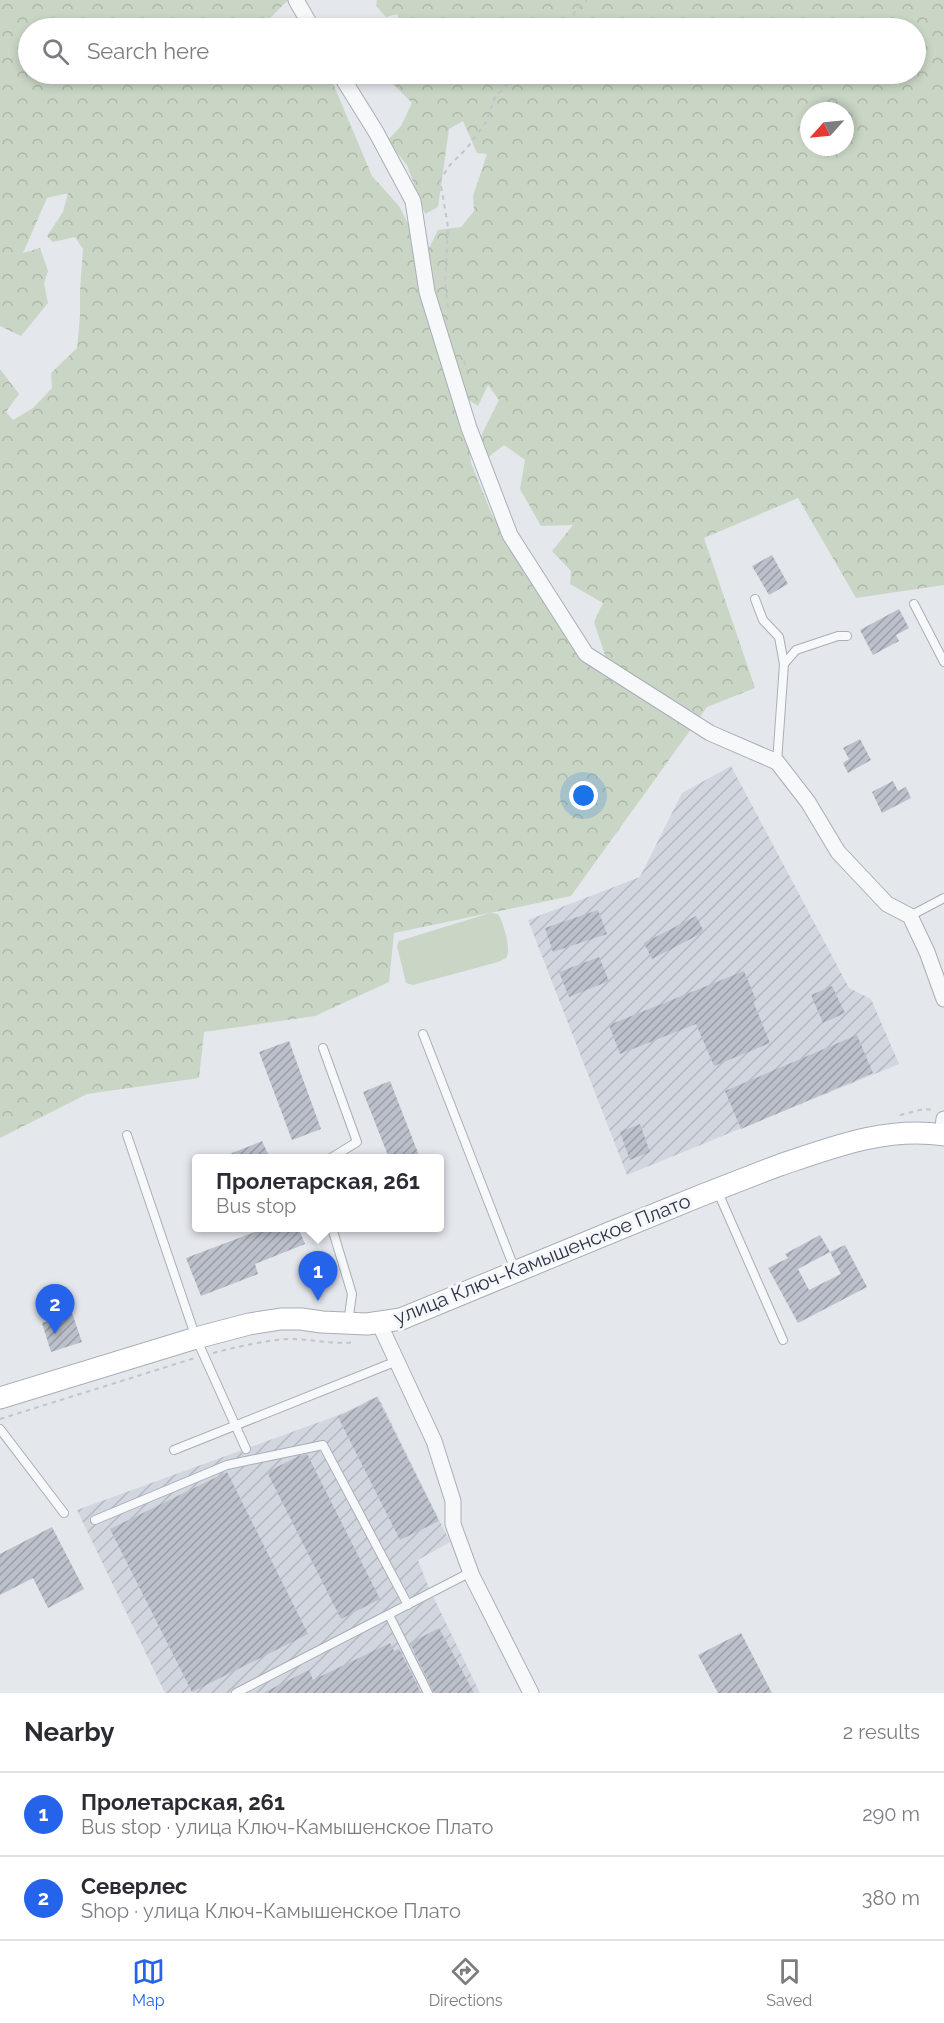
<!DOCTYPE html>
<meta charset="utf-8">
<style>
body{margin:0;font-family:Raleway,sans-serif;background:#f2f2f3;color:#2b2b33}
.compass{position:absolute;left:800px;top:102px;width:54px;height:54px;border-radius:50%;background:#fff;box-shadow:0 3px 9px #0003;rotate:243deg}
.you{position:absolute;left:584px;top:796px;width:21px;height:21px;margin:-15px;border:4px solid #fff;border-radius:50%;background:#1a73e8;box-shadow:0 0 0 9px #1a73e833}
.badge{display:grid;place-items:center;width:39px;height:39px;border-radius:50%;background:#2563eb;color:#fff;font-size:20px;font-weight:700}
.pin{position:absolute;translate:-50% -50px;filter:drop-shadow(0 2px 3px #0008)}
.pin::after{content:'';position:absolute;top:32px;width:21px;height:18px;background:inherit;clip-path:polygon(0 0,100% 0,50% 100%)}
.popup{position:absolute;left:192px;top:1154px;width:252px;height:78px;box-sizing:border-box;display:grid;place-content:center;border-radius:6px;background:#fff;filter:drop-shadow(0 2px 4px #0005);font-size:20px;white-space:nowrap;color:#7c7c81}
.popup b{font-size:22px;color:#2b2b33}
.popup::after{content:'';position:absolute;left:50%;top:100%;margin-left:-12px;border:12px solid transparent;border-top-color:#fff}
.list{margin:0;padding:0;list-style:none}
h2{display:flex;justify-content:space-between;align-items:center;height:78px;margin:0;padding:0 24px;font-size:26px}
h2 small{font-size:20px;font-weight:400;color:#7c7c81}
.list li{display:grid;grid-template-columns:39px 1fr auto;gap:18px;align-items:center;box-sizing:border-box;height:84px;padding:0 24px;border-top:2px solid #e1e1e2}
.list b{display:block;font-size:22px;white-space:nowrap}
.list p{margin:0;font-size:20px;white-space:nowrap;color:#7c7c81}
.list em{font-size:20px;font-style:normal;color:#7c7c81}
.icon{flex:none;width:33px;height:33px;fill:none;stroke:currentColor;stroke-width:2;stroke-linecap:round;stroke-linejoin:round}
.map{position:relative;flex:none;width:944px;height:1693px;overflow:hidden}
.search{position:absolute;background:#fff;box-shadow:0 3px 9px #0003;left:18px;right:18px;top:18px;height:66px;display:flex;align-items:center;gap:15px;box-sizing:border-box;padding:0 21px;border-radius:33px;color:#7c7c81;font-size:22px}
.sheet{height:246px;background:#fff}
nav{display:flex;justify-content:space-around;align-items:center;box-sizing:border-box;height:84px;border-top:2px solid #e1e1e2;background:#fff;font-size:16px;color:#7c7c81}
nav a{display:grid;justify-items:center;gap:3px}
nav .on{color:#2563eb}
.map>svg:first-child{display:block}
.industrial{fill:url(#industrial-furrows)}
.forest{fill:url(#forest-crowns);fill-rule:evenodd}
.green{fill:#c9d6c5}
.building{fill:url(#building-hatch);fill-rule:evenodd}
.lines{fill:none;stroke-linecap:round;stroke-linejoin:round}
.service-casing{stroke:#a9aeb7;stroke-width:10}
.minor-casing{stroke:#a9aeb7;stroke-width:17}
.secondary-casing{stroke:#a9aeb7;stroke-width:23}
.path{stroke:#c2c5cb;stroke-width:2;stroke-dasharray:4.5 4.5;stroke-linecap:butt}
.service{stroke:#f7f8fa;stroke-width:8}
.minor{stroke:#f7f8fa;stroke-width:15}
.secondary{stroke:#fff;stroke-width:21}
.labels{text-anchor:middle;stroke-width:6;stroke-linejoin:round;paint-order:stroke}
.street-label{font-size:20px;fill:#2b3445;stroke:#f4f6f9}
</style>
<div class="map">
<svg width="944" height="1693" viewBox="0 0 944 1693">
<defs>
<pattern id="industrial-furrows" width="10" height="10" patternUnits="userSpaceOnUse" patternTransform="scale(1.5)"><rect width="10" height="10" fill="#d2d6de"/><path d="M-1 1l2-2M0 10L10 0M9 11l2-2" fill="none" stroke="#b4b8c0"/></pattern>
<pattern id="forest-crowns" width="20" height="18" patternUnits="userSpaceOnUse" patternTransform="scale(1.5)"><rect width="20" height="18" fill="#c9d6c5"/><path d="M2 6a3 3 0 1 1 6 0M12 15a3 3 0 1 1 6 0" fill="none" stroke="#adb8ab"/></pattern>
<pattern id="building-hatch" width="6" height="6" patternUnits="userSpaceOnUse" patternTransform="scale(1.5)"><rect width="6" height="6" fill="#bbc0ca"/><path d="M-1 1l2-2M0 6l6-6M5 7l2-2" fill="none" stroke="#989da6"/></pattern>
</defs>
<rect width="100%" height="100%" fill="#e4e7ec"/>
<path class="industrial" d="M 731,766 L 849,988 L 871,999 L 899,1064 L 627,1175 L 528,920 L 640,877 L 682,793 Z
M 378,1396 L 450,1542 L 418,1560 L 428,1586 L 480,1693 L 165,1693 L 77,1510 L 339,1415 Z"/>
<path class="forest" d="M 0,0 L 295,0 L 299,7 L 287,1 L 269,19 L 285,28 L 28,28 L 28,74 L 336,74 L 332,81 L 372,176 L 399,206 L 425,256 L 438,230 L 461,227 L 474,211 L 473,196 L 487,154 L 477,153 L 463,121 L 449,129 L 438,207 L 425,214 L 407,165 L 387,141 L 401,126 L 412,103 L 383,74 L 916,74 L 916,28 L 395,28 L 402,25 L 397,14 L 386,17 L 376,6 L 377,0 L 944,0 L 944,585 L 856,598 L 798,498 L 704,538 L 755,688 L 707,707 L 571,896 L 394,933 L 389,982 L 315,1016 L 204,1032 L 199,1078 L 87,1094 L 0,1138 L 0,369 L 19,394 L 6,412 L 13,420 L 33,408 L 52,388 L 51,373 L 77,348 L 80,316 L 80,291 L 83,249 L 75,237 L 53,242 L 47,236 L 63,212 L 68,193 L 47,198 L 23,253 L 40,248 L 48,271 L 44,283 L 48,303 L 21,336 L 0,326 ZM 809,111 L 845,111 L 845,147 L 809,147 ZM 488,385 L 499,400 L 473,452 L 486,459 L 504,445 L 525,460 L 520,489 L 541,526 L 573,525 L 552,551 L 571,571 L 570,584 L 603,603 L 594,622 L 605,655 L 592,665 L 492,515 L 471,463 L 464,397 L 478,406 Z"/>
<path class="green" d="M 490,913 L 498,914 C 503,921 512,951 506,958 C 506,958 498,962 498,962 L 413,985 L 406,983 L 397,946 L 399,941 Z"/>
<path class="building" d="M 772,555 L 788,584 L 769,595 L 752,566 Z
M 899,609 L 909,628 L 896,635 L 899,641 L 873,655 L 860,630 Z
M 860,739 L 871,760 L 848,773 L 843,763 L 849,759 L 843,748 Z
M 893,781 L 898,791 L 906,787 L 911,798 L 882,813 L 872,792 Z
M 598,910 L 607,934 L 553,952 L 545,928 Z
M 696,916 L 704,932 L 652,959 L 644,943 Z
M 599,957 L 609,981 L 569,997 L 559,972 Z
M 744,971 L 756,1000 L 753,1001 L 770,1043 L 714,1066 L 696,1024 L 620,1054 L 609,1025 Z
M 832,986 L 845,1013 L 823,1023 L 811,995 Z
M 857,1035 L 873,1073 L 741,1129 L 725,1091 Z
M 289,1041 L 321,1129 L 292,1140 L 259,1052 Z
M 390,1081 L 420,1158 L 389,1158 L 363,1092 Z
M 640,1124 L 650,1152 L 630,1160 L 620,1132 Z
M 262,1141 L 270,1158 L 220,1158 Z
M 254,1227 L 298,1227 L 305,1244 L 255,1264 L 258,1274 L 201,1296 L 186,1258 L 255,1232 Z
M 820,1235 L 830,1252 L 845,1245 L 867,1287 L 798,1323 L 768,1268 L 788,1258 L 785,1254 ZM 830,1252 L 841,1274 L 809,1290 L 798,1269 Z
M 72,1313 L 82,1342 L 51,1352 L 42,1323 Z
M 377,1397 L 439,1521 L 400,1540 L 338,1417 Z
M 307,1454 L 380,1599 L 341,1619 L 267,1472 L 299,1456 Z
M 227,1472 L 308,1634 L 192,1692 L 110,1529 Z
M 52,1527 L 84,1589 L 48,1608 L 33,1578 L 0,1595 L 0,1554 Z
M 439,1628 L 474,1693 L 434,1693 L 410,1643 Z
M 741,1633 L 772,1693 L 718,1693 L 698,1655 Z
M 390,1643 L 394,1651 L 399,1649 L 421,1693 L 263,1693 L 309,1670 L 313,1680 Z"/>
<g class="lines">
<g class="service-casing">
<path id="service" d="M 755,599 L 763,620 L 779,637 L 784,664
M 914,604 L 944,662
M 777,762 L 784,664 L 796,650 L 838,636 L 847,636
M 910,916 L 944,898
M 423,1034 L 515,1270
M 323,1048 L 357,1142 L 331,1158
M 127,1135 L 196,1338 L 246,1449
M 717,1190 L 783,1340
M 332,1228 L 352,1294 L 348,1323
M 0,1429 L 64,1513
M 174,1450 L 397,1361
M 95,1520 L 227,1465 L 323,1445 L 408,1605
M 389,1615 L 428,1693
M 236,1693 L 471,1572"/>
</g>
<g class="minor-casing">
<path id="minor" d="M 296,0 L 312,28
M 340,74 L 376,132 L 413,201 L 427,292 L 469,428 L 510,535 L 586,654 L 710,733 L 777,762 L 808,802 L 838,852 L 887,904 L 910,916 L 927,952 L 944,999
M 942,1134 L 944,1119
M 379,1323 L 434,1441 L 453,1501 L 453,1524 L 472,1576 L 531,1693"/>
</g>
<g class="secondary-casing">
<path id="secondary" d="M 0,1398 L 196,1338 L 249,1324 L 281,1319 L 301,1319 L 322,1322 L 367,1324 L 401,1319 C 479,1287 558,1254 636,1222 C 684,1202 732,1183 780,1165 C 833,1147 887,1126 944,1135"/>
</g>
<path class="path" d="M 560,28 L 587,0
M 448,307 L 445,284 L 448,227 L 440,180 L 450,165 L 467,148 L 486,122 L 495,97 L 517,74
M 464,361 L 468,375
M 900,1115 L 924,1109 L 932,1110
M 213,1353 C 238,1347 264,1340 290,1339 C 312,1339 333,1345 355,1342
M 0,1419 L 195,1358"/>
<use href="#service" class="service"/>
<use href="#minor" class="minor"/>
<use href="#secondary" class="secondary"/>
</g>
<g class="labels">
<g class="street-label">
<text transform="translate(542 1259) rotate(-22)" y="7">улица Ключ-Камышенское Плато</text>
</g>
</g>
</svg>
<svg class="compass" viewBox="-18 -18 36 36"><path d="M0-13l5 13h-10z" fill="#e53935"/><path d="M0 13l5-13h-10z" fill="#7c7c81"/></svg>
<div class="you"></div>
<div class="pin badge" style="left:318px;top:1301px">1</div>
<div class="popup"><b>Пролетарская, 261</b>Bus stop</div>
<div class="pin badge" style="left:55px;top:1334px">2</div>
<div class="search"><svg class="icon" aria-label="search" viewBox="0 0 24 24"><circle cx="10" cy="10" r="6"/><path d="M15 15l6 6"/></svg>Search here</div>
</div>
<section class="sheet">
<h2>Nearby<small>2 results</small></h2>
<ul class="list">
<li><span class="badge">1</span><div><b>Пролетарская, 261</b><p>Bus stop · улица Ключ-Камышенское Плато</p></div><em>290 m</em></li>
<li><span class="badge">2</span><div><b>Северлес</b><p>Shop · улица Ключ-Камышенское Плато</p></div><em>380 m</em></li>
</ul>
</section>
<nav>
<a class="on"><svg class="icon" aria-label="map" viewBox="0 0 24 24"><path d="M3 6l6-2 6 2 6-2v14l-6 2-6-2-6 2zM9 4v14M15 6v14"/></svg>Map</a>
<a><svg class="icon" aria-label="directions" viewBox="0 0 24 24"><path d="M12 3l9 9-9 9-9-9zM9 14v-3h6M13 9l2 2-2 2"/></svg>Directions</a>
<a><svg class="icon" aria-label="saved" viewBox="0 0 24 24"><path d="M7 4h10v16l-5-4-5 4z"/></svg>Saved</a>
</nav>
